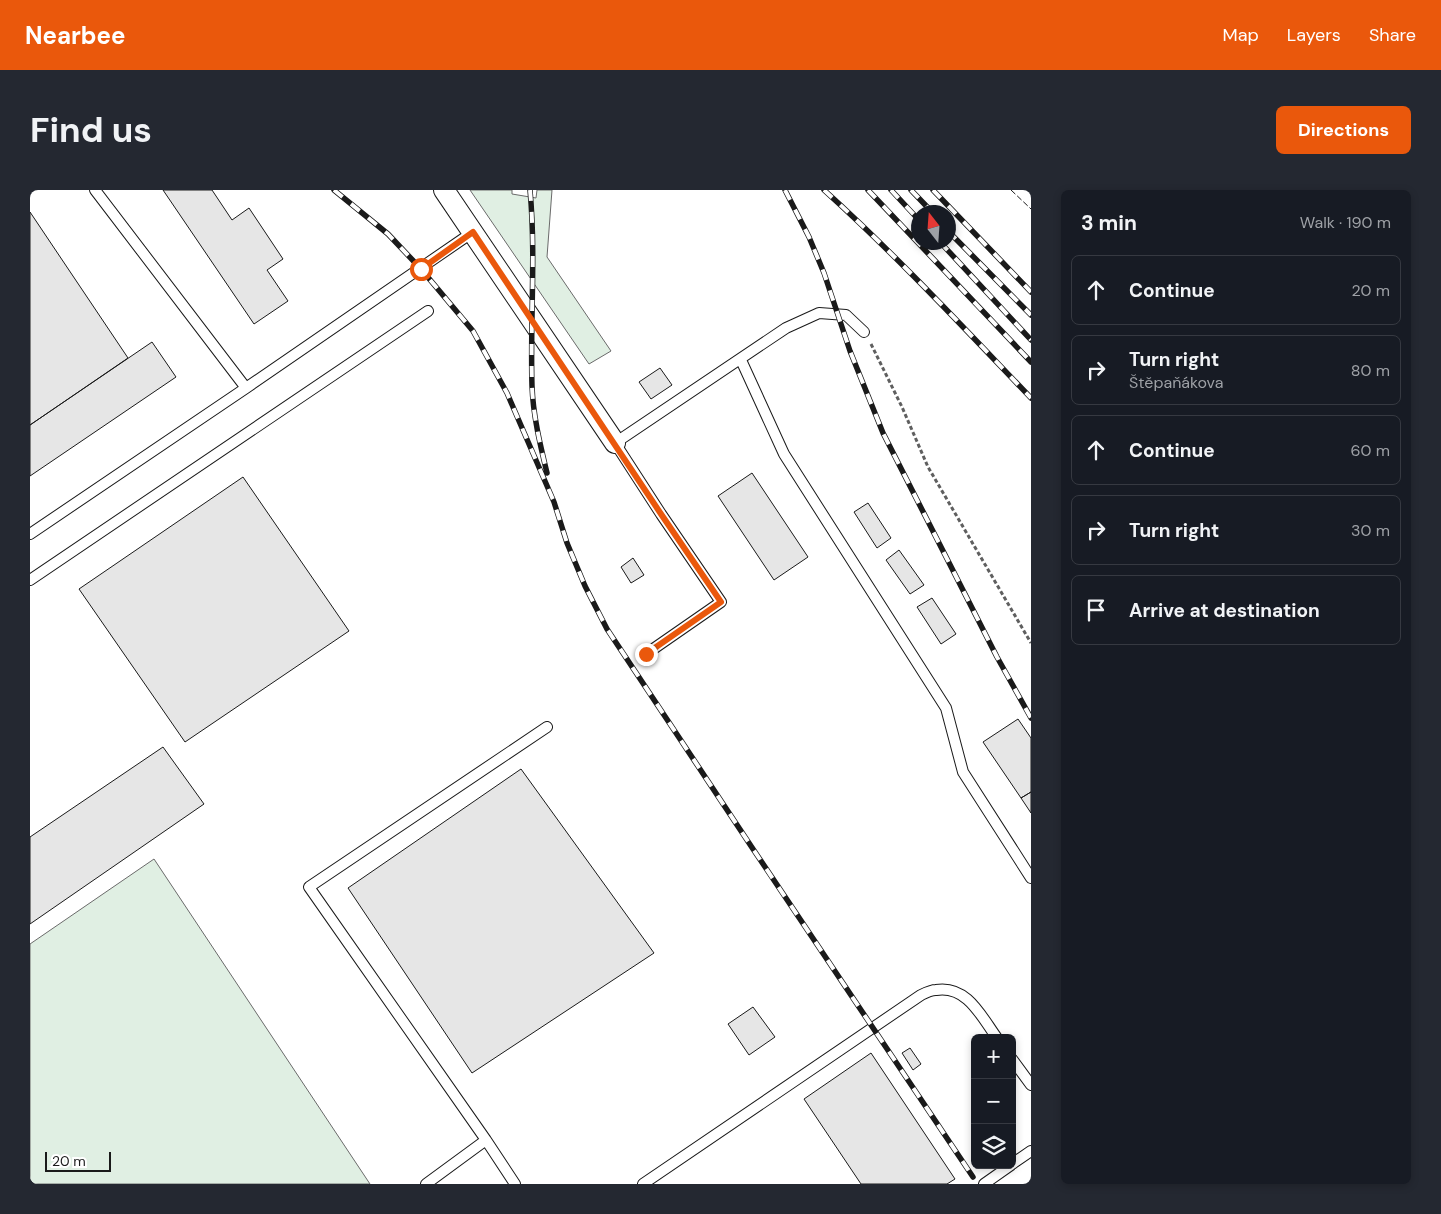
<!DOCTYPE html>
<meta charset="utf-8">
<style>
body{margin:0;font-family:"DM Sans",sans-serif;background:#242831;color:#f1f3f6}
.controls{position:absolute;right:15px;bottom:15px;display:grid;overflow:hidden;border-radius:8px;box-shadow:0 2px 8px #0003}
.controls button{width:45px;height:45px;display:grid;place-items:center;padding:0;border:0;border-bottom:1px solid #363941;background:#171b24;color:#f1f3f6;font:25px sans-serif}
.compass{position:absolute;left:881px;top:15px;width:45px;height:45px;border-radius:50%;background:#171b24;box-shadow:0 2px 8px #0003;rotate:343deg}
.scale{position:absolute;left:15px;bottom:12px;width:66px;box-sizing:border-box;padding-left:5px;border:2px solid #1a1a1a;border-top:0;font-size:14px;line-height:18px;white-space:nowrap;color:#1a1a1a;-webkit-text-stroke:4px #fff;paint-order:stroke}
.stop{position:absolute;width:15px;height:15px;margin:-11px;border:4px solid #ea580c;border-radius:50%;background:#fff}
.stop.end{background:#ea580c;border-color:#fff;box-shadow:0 1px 5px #0008}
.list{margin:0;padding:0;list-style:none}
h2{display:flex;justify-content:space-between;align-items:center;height:65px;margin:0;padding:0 20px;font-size:21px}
h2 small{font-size:16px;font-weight:400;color:#9ea1a6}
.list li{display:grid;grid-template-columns:32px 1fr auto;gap:15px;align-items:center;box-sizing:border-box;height:70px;margin:0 10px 10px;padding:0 10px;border:1px solid #363941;border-radius:8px}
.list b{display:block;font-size:19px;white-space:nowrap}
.list p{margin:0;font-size:16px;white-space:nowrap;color:#9ea1a6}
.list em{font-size:16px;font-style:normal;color:#9ea1a6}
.icon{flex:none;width:28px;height:28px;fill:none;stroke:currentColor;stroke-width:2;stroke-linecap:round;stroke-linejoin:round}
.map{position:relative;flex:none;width:1001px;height:994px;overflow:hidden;border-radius:8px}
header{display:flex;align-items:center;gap:30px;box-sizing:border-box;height:70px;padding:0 25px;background:#ea580c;color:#fff}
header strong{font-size:24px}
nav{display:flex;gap:28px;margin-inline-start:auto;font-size:18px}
.intro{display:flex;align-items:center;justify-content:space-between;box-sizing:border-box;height:120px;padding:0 30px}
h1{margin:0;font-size:35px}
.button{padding:12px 22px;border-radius:8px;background:#ea580c;color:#fff;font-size:18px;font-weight:700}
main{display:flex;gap:30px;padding:0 30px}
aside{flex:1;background:#171b24;border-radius:8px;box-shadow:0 2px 8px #0003}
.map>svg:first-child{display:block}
.green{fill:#e0efe3;stroke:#6a6a6a}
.building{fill:#e6e6e6;stroke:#1a1a1a}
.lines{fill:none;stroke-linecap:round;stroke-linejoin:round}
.service-casing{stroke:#1a1a1a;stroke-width:12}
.minor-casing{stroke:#1a1a1a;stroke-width:22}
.path{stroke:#5f5f5f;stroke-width:3;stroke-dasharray:4 2.5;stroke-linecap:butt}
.service{stroke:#fff;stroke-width:10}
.minor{stroke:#fff;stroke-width:20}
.rail-casing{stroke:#1a1a1a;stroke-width:5.5}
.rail{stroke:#fff;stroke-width:4;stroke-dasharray:11;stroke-linecap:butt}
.fence{stroke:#1a1a1a;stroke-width:1;stroke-dasharray:6 2.5;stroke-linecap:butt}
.route{stroke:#ea580c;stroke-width:6}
</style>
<header>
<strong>Nearbee</strong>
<nav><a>Map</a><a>Layers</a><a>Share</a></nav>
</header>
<div class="intro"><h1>Find us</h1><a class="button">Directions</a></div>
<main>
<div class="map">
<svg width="1001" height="994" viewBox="0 0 1001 994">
<rect width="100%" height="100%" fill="#fff"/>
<path class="green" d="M 440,0 L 482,0 L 482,4 L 506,8 L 507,0 L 522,0 L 517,67 L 581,161 L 559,174 Z
M 124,669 L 340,994 L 0,994 L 0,754 Z"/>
<path class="building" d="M 133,0 L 182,0 L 202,30 L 219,18 L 253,69 L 237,80 L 258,111 L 224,134 Z
M 0,22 L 98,168 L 0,235 Z
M 122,152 L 146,187 L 0,286 L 0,235 Z
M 630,178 L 642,195 L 621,209 L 609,192 Z
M 722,283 L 778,367 L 744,390 L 688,306 Z
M 213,287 L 319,441 L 155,552 L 49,399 Z
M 838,313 L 861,348 L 847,358 L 824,322 Z
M 869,360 L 894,395 L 880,404 L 856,370 Z
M 603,368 L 614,385 L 601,393 L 591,377 Z
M 902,408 L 926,444 L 911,454 L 887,417 Z
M 988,529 L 1001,548 L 1001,602 L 991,608 L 953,552 Z
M 133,557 L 174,614 L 0,734 L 0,647 Z
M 491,579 L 624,763 L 442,883 L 318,698 Z
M 1001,602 L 1001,623 L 991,608 Z
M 723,817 L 745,847 L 719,865 L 698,834 Z
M 880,858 L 891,874 L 883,880 L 872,863 Z
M 841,863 L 925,989 L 917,994 L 831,994 L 774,909 Z"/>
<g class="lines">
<g class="service-casing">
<path id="service" d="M 65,0 L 216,198
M 711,170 L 754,264 L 916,518 L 933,582 L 1001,688
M 0,344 L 216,198 L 443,42
M 0,390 L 398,121
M 616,464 L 691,412 L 631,324 L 585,253 L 756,138 L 789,123 L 816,125 L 834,142
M 982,869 L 1001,895
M 982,974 L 1001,961
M 396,994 L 456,950
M 485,994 L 456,950 L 279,697 L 517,537
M 613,994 L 891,805 C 895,803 901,800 906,800 C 937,795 951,826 967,848
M 954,994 L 981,975"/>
</g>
<g class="minor-casing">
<path id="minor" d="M 414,0 L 585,253"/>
</g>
<path class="path" d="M 841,154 L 872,217 L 898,277 L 1001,453"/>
<use href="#service" class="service"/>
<use href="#minor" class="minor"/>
<g class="rail-casing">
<path id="rail" d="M 304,0 L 358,44 L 391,79 L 443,141 L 477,203 L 524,312 L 537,353 L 555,396 L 577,439 L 723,659 L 943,987
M 500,0 C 506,65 500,131 502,196 C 503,225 510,254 517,283
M 755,0 L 779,47 L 794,83 L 820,161 L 853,243 L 967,467 L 1001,528
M 794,0 C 867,66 933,137 1001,208
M 838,0 L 1001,172
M 861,0 L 888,29
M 881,0 L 902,22
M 903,0 L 1001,102
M 918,41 L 1001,125
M 910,52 L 1001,150"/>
</g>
<use href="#rail" class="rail"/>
<path class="fence" d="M 981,0 L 1001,19"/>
</g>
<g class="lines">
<path class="route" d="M 391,79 L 443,42 L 631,324 L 691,412 L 616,464"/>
</g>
</svg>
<div class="controls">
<button>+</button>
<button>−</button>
<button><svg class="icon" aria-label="layers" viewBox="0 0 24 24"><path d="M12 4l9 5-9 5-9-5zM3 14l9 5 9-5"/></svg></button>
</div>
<svg class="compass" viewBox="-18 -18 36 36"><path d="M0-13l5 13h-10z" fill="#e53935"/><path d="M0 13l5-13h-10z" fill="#9ea1a6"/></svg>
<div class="scale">20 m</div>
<div class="stop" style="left:391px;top:79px"></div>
<div class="stop end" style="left:616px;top:464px"></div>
</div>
<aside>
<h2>3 min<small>Walk · 190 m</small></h2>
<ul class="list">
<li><svg class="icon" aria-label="ahead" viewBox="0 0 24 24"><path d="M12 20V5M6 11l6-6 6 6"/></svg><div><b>Continue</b></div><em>20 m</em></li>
<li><svg class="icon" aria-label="right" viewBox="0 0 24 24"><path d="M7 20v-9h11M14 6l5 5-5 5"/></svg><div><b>Turn right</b><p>Štěpaňákova</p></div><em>80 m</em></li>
<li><svg class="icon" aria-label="ahead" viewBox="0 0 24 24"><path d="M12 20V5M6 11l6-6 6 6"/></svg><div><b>Continue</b></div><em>60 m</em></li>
<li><svg class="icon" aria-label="right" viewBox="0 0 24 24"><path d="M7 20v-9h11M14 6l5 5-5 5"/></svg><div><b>Turn right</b></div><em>30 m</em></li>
<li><svg class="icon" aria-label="arrive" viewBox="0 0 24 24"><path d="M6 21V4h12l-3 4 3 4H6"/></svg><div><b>Arrive at destination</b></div></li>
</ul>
</aside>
</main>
